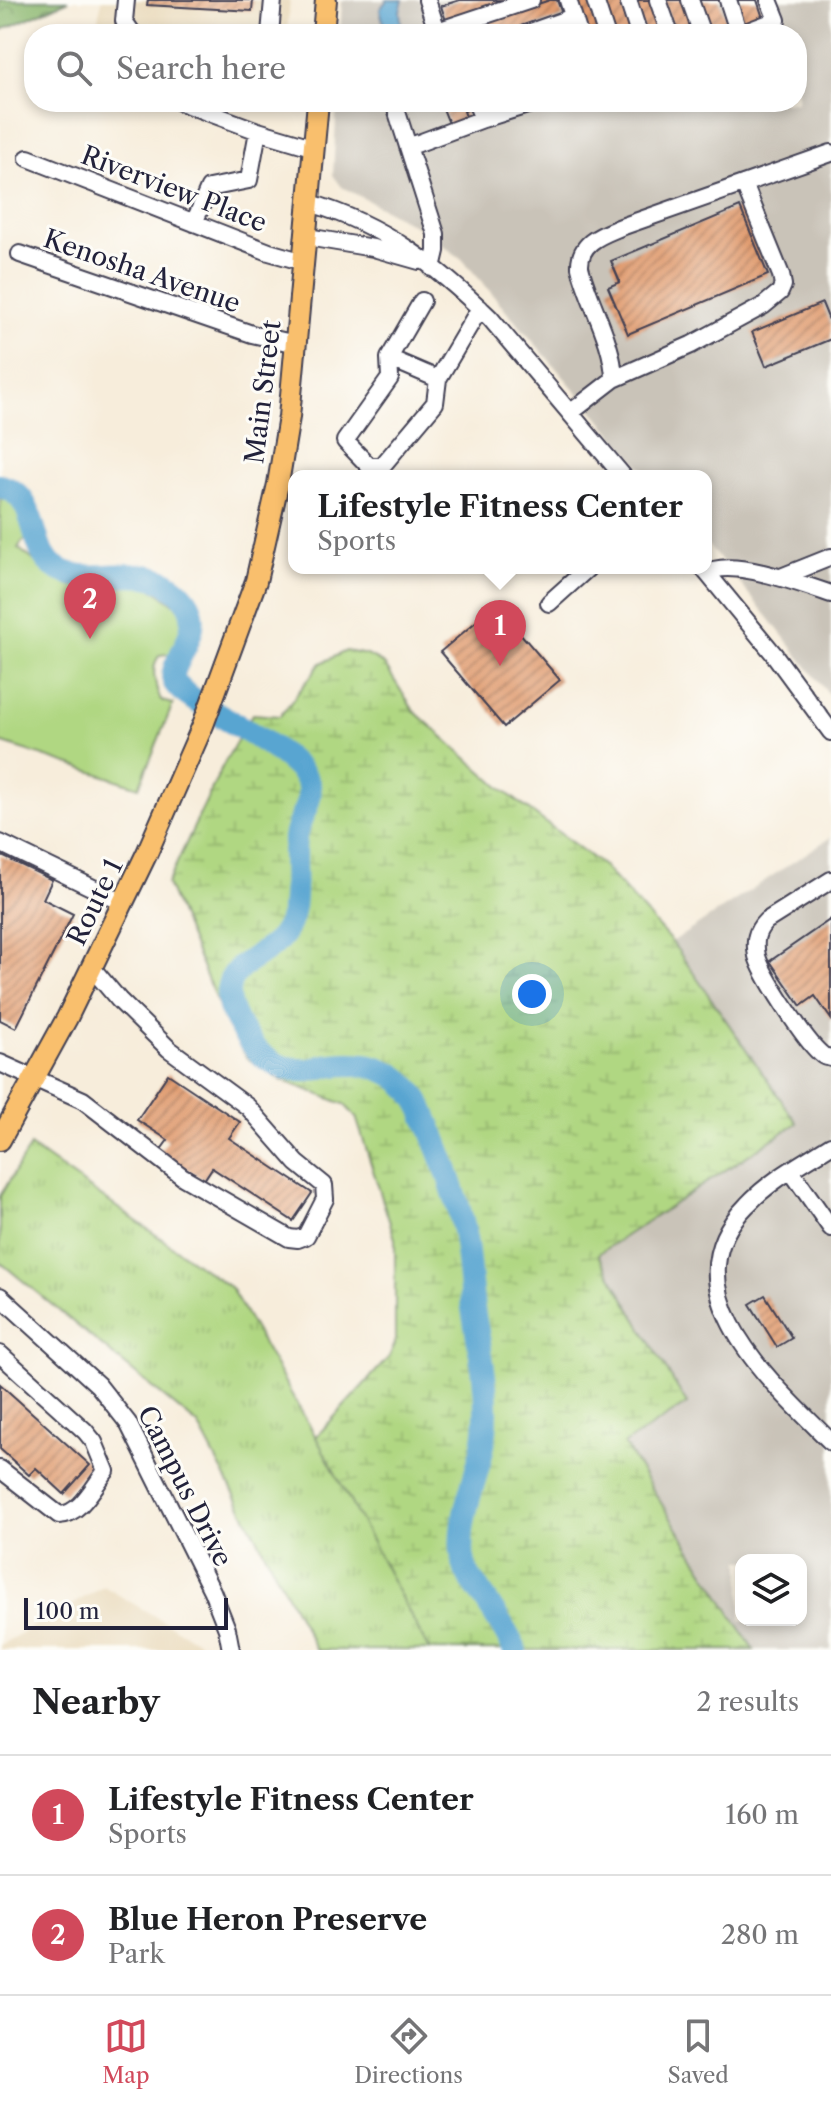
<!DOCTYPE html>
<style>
body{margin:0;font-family:"Libre Caslon Text",serif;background:#f2f2f2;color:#202124}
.controls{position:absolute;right:24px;bottom:24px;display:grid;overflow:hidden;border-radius:16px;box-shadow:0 4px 12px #0003}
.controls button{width:72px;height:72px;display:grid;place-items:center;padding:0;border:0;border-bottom:2px solid #e0e0e0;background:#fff;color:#202124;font:40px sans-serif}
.scale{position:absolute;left:24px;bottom:20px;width:204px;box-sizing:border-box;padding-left:8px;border:4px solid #22223b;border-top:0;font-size:22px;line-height:28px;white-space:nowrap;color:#22223b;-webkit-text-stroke:6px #fdfcf7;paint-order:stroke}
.you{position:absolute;left:532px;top:994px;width:28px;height:28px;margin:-20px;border:6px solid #fff;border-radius:50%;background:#1a73e8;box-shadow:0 0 0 12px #1a73e833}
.badge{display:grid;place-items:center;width:52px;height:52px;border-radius:50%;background:#d1495b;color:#fff;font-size:26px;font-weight:700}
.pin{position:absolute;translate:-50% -66px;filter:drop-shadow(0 2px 4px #0008)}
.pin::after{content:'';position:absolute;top:42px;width:28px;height:24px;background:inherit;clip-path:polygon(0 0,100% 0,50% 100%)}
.popup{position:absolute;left:288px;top:470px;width:424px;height:104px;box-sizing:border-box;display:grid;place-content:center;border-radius:16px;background:#fff;filter:drop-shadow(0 2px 6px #0005);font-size:26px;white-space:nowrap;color:#757577}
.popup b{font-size:30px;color:#202124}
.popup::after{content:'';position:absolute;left:50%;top:100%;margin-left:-16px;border:16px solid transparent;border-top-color:#fff}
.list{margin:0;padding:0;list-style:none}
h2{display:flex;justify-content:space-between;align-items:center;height:104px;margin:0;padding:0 32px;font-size:34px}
h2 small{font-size:26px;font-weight:400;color:#757577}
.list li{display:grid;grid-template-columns:52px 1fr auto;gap:24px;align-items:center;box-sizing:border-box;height:120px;padding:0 32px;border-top:2px solid #e0e0e0}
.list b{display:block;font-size:30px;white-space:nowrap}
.list p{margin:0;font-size:26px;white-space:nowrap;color:#757577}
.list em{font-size:26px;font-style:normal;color:#757577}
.icon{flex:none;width:44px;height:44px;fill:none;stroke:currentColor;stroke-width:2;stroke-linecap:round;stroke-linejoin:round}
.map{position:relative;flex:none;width:831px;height:1650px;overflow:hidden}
.search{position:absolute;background:#fff;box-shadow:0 4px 12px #0003;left:24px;right:24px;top:24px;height:88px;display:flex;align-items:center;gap:20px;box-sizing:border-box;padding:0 28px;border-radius:32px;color:#757577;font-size:30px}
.sheet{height:344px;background:#fff}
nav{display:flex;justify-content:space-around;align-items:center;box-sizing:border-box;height:112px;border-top:2px solid #e0e0e0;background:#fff;font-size:22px;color:#757577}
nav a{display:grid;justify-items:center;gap:4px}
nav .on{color:#d1495b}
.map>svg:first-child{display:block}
.built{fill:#e9d9ba}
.industrial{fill:#c9c3b8;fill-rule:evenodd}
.grass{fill:url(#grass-tufts);stroke:#697c5e;stroke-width:2}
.forest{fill:url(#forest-crowns);stroke:#576d56;stroke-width:2}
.wetland{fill:url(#wetland-marsh);stroke:#697c5e;stroke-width:2}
.park{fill:#b0d782;stroke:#697c5e;stroke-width:2}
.water{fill:#59a5d1;stroke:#3e6486;stroke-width:2}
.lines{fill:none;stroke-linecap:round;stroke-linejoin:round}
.river{stroke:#59a5d1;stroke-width:24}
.building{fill:url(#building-hatch)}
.minor-casing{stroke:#424053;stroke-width:20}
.major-casing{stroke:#424053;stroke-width:24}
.minor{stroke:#fff;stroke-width:16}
.major{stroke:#f9bf6d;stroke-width:20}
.labels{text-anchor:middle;stroke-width:6;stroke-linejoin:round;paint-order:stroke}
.street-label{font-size:26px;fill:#22223b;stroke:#fdfcf7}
</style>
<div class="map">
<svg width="831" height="1650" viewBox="0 0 831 1650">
<defs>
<pattern id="grass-tufts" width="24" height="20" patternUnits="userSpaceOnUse" patternTransform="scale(2)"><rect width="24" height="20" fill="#b0d782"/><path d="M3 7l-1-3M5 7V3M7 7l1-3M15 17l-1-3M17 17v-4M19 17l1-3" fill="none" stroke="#97b871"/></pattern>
<pattern id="forest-crowns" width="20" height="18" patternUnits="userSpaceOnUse" patternTransform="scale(2)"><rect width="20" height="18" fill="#8cb870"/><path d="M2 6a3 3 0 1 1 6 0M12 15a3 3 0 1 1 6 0" fill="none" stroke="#72955d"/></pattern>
<pattern id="wetland-marsh" width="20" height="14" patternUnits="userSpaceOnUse" patternTransform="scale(2)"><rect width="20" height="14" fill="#b0d782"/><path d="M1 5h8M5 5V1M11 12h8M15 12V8" fill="none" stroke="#97b871"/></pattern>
<pattern id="building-hatch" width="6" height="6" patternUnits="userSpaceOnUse" patternTransform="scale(2)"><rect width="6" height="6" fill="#e09b6f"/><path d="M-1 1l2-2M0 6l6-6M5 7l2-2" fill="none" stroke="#b57e5c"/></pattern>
</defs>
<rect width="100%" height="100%" fill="#fdfcf7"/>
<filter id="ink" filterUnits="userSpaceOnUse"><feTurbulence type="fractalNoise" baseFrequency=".0125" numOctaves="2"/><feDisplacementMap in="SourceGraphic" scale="16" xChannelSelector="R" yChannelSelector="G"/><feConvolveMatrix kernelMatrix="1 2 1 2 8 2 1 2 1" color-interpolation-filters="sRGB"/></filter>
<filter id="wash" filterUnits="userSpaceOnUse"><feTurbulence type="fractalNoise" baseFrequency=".006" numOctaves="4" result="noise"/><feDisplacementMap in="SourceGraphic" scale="32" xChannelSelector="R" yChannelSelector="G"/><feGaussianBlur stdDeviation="1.8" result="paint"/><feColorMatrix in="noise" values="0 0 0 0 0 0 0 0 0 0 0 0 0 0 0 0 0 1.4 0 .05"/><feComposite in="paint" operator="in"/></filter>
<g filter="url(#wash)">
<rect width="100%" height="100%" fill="#f7eddb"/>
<path class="built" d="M 102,0 L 290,0 L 287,34 L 101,34 L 98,18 Z
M 105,1586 L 105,1587 L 212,1650 L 0,1650 L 0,1645 Z"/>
<path class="industrial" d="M 342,0 L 831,0 L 831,697 L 768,617 L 706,543 L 706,476 L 649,476 L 462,259 L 416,226 L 342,187 L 333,175 L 337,102 L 797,102 L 797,34 L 340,34 Z
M 831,837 L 831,1650 L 754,1650 L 624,1443 L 687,1404 L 598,1254 L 797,1123 L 672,942 ZM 741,1560 L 801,1560 L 801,1620 L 741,1620 Z"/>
<path class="grass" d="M 30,1146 L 231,1288 L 373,1537 L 432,1650 L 316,1650 L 198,1425 L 0,1262 L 0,1196 Z"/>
<path class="forest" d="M 0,0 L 69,0 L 0,31 Z"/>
<path class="wetland" d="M 346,651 L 367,655 L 384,664 L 414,711 L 504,791 L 603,866 L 672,942 L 797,1123 L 598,1254 L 687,1404 L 624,1444 L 754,1650 L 429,1650 L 316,1437 L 389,1357 L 395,1344 L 395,1239 L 356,1117 L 344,1104 L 282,1080 L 247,1058 L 227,1026 L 167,884 L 222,767 L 252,714 L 280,716 L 321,663 Z"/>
<path class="park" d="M 0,498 L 14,501 L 31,532 L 29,540 L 23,541 L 18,548 L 36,562 L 60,574 L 67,584 C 81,590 96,582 111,579 C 133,575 152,588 169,600 C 181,609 188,617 185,632 L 180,635 L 178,657 L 174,660 L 167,654 L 160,655 C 149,667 156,687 161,701 L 173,704 L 139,787 L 0,742 Z"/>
<path class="water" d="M 387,0 L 403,0 L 400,11 L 402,34 L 386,34 L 380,9 Z"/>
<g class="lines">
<path class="river" d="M 0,486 C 41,495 27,549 55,567 C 95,593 150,552 186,600 C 208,630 167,664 174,681 C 175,684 182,691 185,693 C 211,714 300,753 309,786 C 313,802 297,821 295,838 C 291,869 302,911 281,937 C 262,961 218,964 230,1007 C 234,1019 242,1031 249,1041 C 263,1061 285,1072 310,1070 C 317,1069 325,1065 333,1065 C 374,1060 405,1072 423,1110 C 438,1145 453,1184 462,1221 C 469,1252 469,1284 474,1315 C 481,1354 489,1391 485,1432 C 481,1477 450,1524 466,1570 C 469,1579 478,1588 483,1596 C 495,1614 506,1631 515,1650"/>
</g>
<g id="blocks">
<path class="building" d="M 148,0 L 253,0 L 252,11 L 147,5 Z
M 460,0 L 510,0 L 446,21 L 441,6 Z
M 550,0 L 557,0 L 563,17 L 511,34 L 446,34 Z
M 574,0 L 589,0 L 600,34 L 585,34 Z
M 600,0 L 621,0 L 632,34 L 611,34 Z
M 634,0 L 652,0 L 663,34 L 645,34 Z
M 664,0 L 684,0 L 695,34 L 675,34 Z
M 696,0 L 719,0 L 729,30 L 707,34 Z
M 732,0 L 757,0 L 763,18 L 740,25 Z
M 567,27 L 569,34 L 548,34 Z
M 453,102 L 467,102 L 469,109 L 464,111 L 467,120 L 450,126 L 442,106 Z
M 485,102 L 518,102 L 489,112 Z
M 740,207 L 768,275 L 628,334 L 608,287 L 620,282 L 611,261 Z
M 822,303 L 831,325 L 831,339 L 766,366 L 752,332 Z
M 496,605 L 560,680 L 504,727 L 440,652 Z
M 0,855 L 52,880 L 43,899 L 73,914 L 16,1028 L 0,1020 Z
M 831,919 L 831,1019 L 815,996 L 801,1006 L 770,961 Z
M 168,1074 L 240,1122 L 229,1138 L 312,1193 L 293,1221 L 212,1168 L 204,1180 L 160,1151 L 168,1140 L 137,1120 Z
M 765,1295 L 792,1338 L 777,1347 L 750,1304 Z
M 0,1384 L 90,1465 L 64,1494 L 36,1468 L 29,1475 L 0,1449 Z"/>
</g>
</g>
<g filter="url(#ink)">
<use href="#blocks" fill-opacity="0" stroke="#424053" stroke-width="2"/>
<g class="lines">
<g class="minor-casing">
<path id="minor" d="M 126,0 L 124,21 L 133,34
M 427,0 L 438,34
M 568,0 L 579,34
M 595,0 L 606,34
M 628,0 L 639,34
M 658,0 L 670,34
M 690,0 L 702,34
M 728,0 L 739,34
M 437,31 L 531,0
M 270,34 L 273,0
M 525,34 L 573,17
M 740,34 L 777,20 L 769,0
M 180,102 L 258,131 L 315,148
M 400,102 L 396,109 L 436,234 L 436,251 L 432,268
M 483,119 L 537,102
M 408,147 L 483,119 L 476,102
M 28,158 L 269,252 L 304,262
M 310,203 C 384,225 436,265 490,318 L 623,476
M 194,223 L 209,188 L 249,180 L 258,131
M 307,237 L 373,248 L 419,261
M 20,254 L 252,334 L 296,344
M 422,301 L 389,358 L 438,379
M 389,358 L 390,378 L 345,441 L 369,466 L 382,466 L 435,403 L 438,379 L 480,308
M 614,379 L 691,345 L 763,306 L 780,292 L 783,285 L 781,275 L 744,184
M 570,413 L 614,379 C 613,340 589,304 580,267 C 579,242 602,235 621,227 L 831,153
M 703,568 L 773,653 L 831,732
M 707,573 C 730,557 805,585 831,594
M 781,577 L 831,557
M 549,603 L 588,568
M 0,843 L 124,903
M 831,880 L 766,921 C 756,931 754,941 757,956 C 762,975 805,1040 820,1053 C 825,1058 824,1056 831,1058
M 0,1063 L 83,1100 L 183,1177 L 289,1238 L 298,1239 L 306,1236 L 325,1199 L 324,1185 L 297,1163 L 248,1107 L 169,1049 L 119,1000 L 92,968
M 831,1145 C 803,1163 770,1180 747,1205 C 664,1289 772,1383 831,1442
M 791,1171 L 831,1228
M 0,1296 L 98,1385 L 128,1423 L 212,1591 L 227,1629 L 231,1650
M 0,1354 L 85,1431 L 94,1442 L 106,1471 C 94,1486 80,1515 59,1515 L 0,1469"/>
</g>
<g class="major-casing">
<path id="major" d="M 323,34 L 326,0
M 0,1140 L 67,1018 L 147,853 L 203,725 L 256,581 L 278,484 L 289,417 L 318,102"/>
</g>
<use href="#minor" class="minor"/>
<use href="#major" class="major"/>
</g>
</g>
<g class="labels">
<g class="street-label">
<text transform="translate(174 189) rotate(21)" y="9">Riverview Place</text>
<text transform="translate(142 271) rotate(19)" y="9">Kenosha Avenue</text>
<text transform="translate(263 392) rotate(-83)" y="9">Main Street</text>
<text transform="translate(95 902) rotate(-64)" y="9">Route 1</text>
<text transform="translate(185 1486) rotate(63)" y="9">Campus Drive</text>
</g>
</g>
</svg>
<div class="controls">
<button><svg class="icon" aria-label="layers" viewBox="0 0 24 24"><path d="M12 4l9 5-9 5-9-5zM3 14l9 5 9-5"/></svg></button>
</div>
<div class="scale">100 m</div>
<div class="you"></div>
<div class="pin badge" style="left:500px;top:666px">1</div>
<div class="popup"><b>Lifestyle Fitness Center</b>Sports</div>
<div class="pin badge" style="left:90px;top:639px">2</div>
<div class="search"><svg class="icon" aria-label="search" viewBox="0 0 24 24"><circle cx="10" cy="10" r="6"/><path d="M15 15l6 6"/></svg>Search here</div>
</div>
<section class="sheet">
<h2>Nearby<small>2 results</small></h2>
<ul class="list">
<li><span class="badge">1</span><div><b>Lifestyle Fitness Center</b><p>Sports</p></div><em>160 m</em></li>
<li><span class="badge">2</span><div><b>Blue Heron Preserve</b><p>Park</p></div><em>280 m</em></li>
</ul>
</section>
<nav>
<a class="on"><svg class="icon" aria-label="map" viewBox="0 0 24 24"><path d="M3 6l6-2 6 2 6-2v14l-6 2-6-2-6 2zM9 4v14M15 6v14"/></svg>Map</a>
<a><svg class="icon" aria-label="directions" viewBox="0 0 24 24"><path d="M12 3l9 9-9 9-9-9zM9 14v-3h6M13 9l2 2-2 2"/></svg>Directions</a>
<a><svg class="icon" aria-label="saved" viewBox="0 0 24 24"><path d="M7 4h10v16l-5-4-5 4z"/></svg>Saved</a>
</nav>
